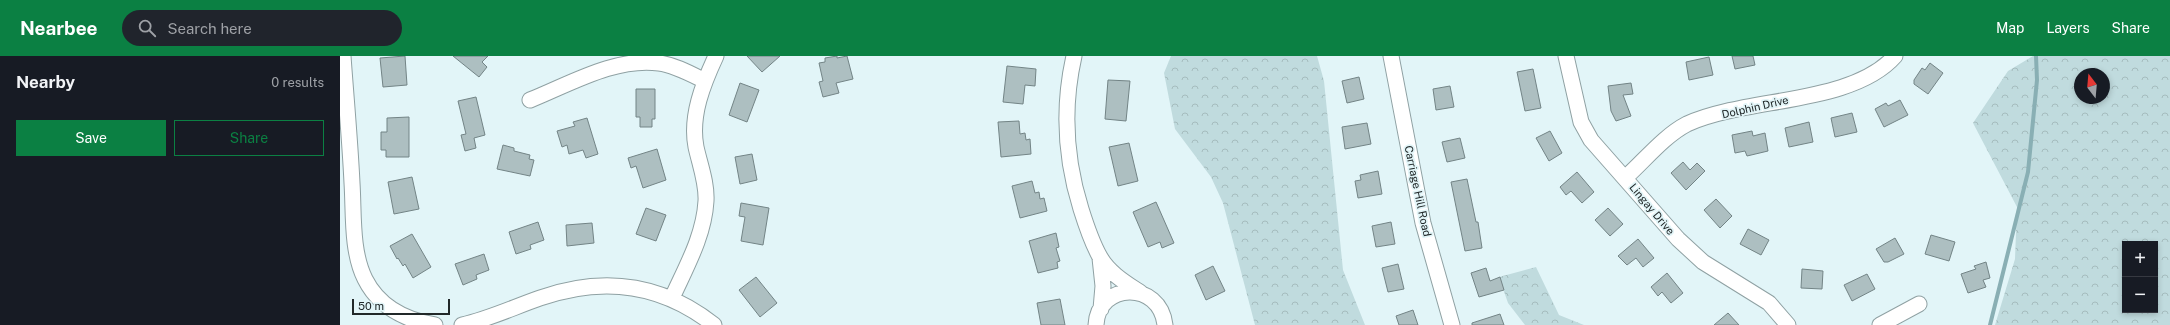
<!DOCTYPE html>
<meta charset="utf-8">
<style>
body{margin:0;font-family:"Public Sans",sans-serif;background:#20242c;color:#f1f3f6}
.controls{position:absolute;right:12px;bottom:12px;display:grid;overflow:hidden;border-radius:0px;box-shadow:0 2px 6px #0003}
.controls button{width:36px;height:36px;display:grid;place-items:center;padding:0;border:0;border-bottom:1px solid #363941;background:#171b24;color:#f1f3f6;font:20px sans-serif}
.compass{position:absolute;left:1734px;top:12px;width:36px;height:36px;border-radius:50%;background:#171b24;box-shadow:0 2px 6px #0003;rotate:344deg}
.scale{position:absolute;left:12px;bottom:10px;width:98px;box-sizing:border-box;padding-left:4px;border:2px solid #212829;border-top:0;font-size:11px;line-height:14px;white-space:nowrap;color:#212829;-webkit-text-stroke:3px #e2f5f8;paint-order:stroke}
.list{margin:0;padding:0;list-style:none}
h2{display:flex;justify-content:space-between;align-items:center;height:52px;margin:0;padding:0 16px;font-size:17px}
h2 small{font-size:13px;font-weight:400;color:#9ea1a6}
.actions{display:flex;gap:8px;padding:12px 16px}
.actions a{flex:1;padding:9px 0;border:1px solid #0b8043;border-radius:0px;text-align:center;font-size:14px;color:#0b8043}
.actions .main{background:#0b8043;color:#fff}
.icon{flex:none;width:22px;height:22px;fill:none;stroke:currentColor;stroke-width:2;stroke-linecap:round;stroke-linejoin:round}
.map{position:relative;flex:none;width:1830px;height:269px;overflow:hidden}
header{display:flex;align-items:center;gap:24px;box-sizing:border-box;height:56px;padding:0 20px;background:#0b8043;color:#fff}
header strong{font-size:19px}
nav{display:flex;gap:22px;margin-inline-start:auto;font-size:14px}
.search{width:280px;height:36px;background:#20242c;display:flex;align-items:center;gap:10px;box-sizing:border-box;padding:0 14px;border-radius:22px;color:#9ea1a6;font-size:15px}
main{display:flex}
aside{flex:1;background:#171b24}
.map>svg:first-child{display:block}
.forest{fill:url(#forest-crowns);fill-rule:evenodd}
.lines{fill:none;stroke-linecap:round;stroke-linejoin:round}
.stream{stroke:#89afb4;stroke-width:4}
.building{fill:#adbfc1;stroke:#738486}
.minor-casing{stroke:#8fa1a3;stroke-width:17}
.minor{stroke:#fff;stroke-width:15}
.labels{text-anchor:middle;stroke-width:3.5;stroke-linejoin:round;paint-order:stroke}
.street-label{font-size:11px;fill:#212829;stroke:#e2f5f8}
</style>
<header>
<strong>Nearbee</strong>
<div class="search"><svg class="icon" aria-label="search" viewBox="0 0 24 24"><circle cx="10" cy="10" r="6"/><path d="M15 15l6 6"/></svg>Search here</div>
<nav><a>Map</a><a>Layers</a><a>Share</a></nav>
</header>
<main>
<aside>
<h2>Nearby<small>0 results</small></h2>
<ul class="list">
</ul>
<div class="actions"><a class="main">Save</a><a>Share</a></div>
</aside>
<div class="map">
<svg width="1830" height="269" viewBox="0 0 1830 269">
<defs>
<pattern id="forest-crowns" width="20" height="18" patternUnits="userSpaceOnUse"><rect width="20" height="18" fill="#c0dbde"/><path d="M2 6a3 3 0 1 1 6 0M12 15a3 3 0 1 1 6 0" fill="none" stroke="#a5bcbe"/></pattern>
</defs>
<rect width="100%" height="100%" fill="#e2f5f8"/>
<path class="forest" d="M 831,0 L 977,0 L 984,25 L 1003,214 L 1025,269 L 915,269 L 883,147 L 871,121 L 835,73 L 824,17 Z
M 1693,0 L 1830,0 L 1830,269 L 1655,269 L 1675,203 L 1677,151 L 1633,67 L 1668,15 ZM 1740,18 L 1764,18 L 1764,42 L 1740,42 ZM 1785,188 L 1815,188 L 1815,254 L 1785,254 Z
M 1196,211 L 1219,259 L 1244,269 L 1185,269 L 1168,247 L 1159,221 Z"/>
<g class="lines">
<path class="stream" d="M 1650,269 L 1688,116 L 1697,24 L 1696,0"/>
</g>
<path class="building" d="M 65,0 L 67,29 L 43,31 L 40,2 Z
M 113,0 L 148,0 L 142,6 L 147,11 L 139,21 Z
M 407,0 L 440,0 L 422,16 Z
M 497,0 L 497,2 L 507,0 L 513,23 L 496,27 L 499,37 L 483,41 L 479,26 L 483,25 L 479,7 L 485,6 L 485,2 Z
M 1392,0 L 1413,0 L 1415,9 L 1395,13 Z
M 1369,1 L 1373,19 L 1349,24 L 1346,6 Z
M 1590,7 L 1603,17 L 1588,38 L 1574,28 L 1574,24 L 1582,12 L 1585,14 Z
M 667,10 L 696,13 L 695,30 L 685,29 L 683,48 L 663,46 Z
M 1193,13 L 1201,52 L 1185,55 L 1177,16 Z
M 1019,21 L 1024,43 L 1007,47 L 1002,25 Z
M 768,24 L 790,25 L 786,65 L 765,63 Z
M 400,27 L 419,34 L 407,66 L 389,59 Z
M 1291,27 L 1293,38 L 1283,39 L 1291,60 L 1276,65 L 1271,55 L 1268,30 Z
M 1110,30 L 1114,51 L 1096,54 L 1093,33 Z
M 296,33 L 315,33 L 315,63 L 312,63 L 312,71 L 300,71 L 300,61 L 296,61 Z
M 136,41 L 145,79 L 134,82 L 136,92 L 125,95 L 121,79 L 126,78 L 118,45 Z
M 1560,44 L 1568,59 L 1544,71 L 1535,53 L 1546,47 L 1548,50 Z
M 1512,57 L 1517,76 L 1495,81 L 1491,62 Z
M 69,61 L 69,101 L 46,101 L 46,94 L 41,94 L 41,76 L 47,76 L 47,62 Z
M 247,62 L 258,98 L 246,102 L 243,94 L 229,98 L 227,89 L 222,91 L 217,75 L 235,70 L 233,66 Z
M 679,65 L 680,78 L 685,77 L 686,84 L 690,83 L 691,98 L 661,101 L 658,66 Z
M 1469,66 L 1473,86 L 1449,91 L 1445,72 Z
M 1027,67 L 1031,88 L 1005,93 L 1002,71 Z
M 1210,75 L 1222,97 L 1209,105 L 1196,82 Z
M 1412,75 L 1413,80 L 1425,77 L 1428,95 L 1407,100 L 1405,95 L 1395,97 L 1392,79 Z
M 1120,82 L 1125,102 L 1107,106 L 1102,86 Z
M 789,87 L 798,125 L 778,130 L 769,91 Z
M 163,89 L 174,92 L 174,95 L 190,99 L 189,103 L 194,104 L 190,120 L 157,113 Z
M 317,93 L 326,124 L 303,132 L 296,110 L 291,112 L 288,102 Z
M 412,98 L 417,124 L 400,128 L 395,101 Z
M 1343,106 L 1350,114 L 1357,107 L 1365,115 L 1346,134 L 1331,117 Z
M 1038,115 L 1042,138 L 1018,142 L 1015,125 L 1021,124 L 1020,119 Z
M 1237,116 L 1254,136 L 1242,147 L 1231,135 L 1226,139 L 1220,131 Z
M 72,121 L 79,153 L 54,158 L 48,126 Z
M 1127,123 L 1136,166 L 1138,166 L 1142,192 L 1125,195 L 1111,126 Z
M 692,125 L 695,137 L 699,136 L 700,143 L 704,142 L 707,155 L 680,162 L 672,130 Z
M 1376,143 L 1392,160 L 1380,172 L 1364,154 Z
M 816,146 L 834,187 L 822,192 L 820,186 L 808,191 L 793,156 Z
M 401,147 L 429,152 L 423,189 L 401,185 L 405,161 L 399,160 Z
M 306,152 L 326,159 L 316,185 L 296,178 Z
M 1268,152 L 1283,168 L 1270,180 L 1255,164 Z
M 198,166 L 204,184 L 190,189 L 191,193 L 176,198 L 169,176 Z
M 1051,166 L 1055,188 L 1036,191 L 1032,170 Z
M 252,167 L 254,187 L 227,190 L 226,169 Z
M 1408,173 L 1429,184 L 1421,199 L 1400,188 Z
M 716,177 L 719,191 L 716,192 L 720,205 L 717,206 L 718,212 L 698,217 L 689,185 Z
M 72,178 L 91,211 L 73,222 L 65,208 L 63,210 L 58,202 L 57,203 L 50,190 Z
M 1591,179 L 1615,186 L 1609,205 L 1585,198 Z
M 1555,182 L 1564,198 L 1548,206 L 1544,206 L 1536,193 Z
M 1298,183 L 1314,202 L 1303,211 L 1296,202 L 1287,209 L 1278,200 Z
M 144,198 L 149,214 L 136,219 L 137,223 L 123,229 L 115,208 Z
M 1646,206 L 1650,222 L 1643,224 L 1646,231 L 1628,237 L 1621,218 L 1636,213 L 1634,210 Z
M 1058,208 L 1064,233 L 1048,236 L 1042,212 Z
M 873,210 L 885,235 L 866,244 L 855,219 Z
M 1146,212 L 1150,225 L 1160,221 L 1164,234 L 1139,241 L 1131,217 Z
M 1462,213 L 1483,215 L 1482,233 L 1461,232 Z
M 1327,217 L 1343,237 L 1331,247 L 1322,236 L 1318,240 L 1311,231 Z
M 1527,218 L 1535,233 L 1512,245 L 1504,229 Z
M 416,221 L 437,247 L 420,261 L 399,234 Z
M 720,243 L 725,269 L 701,269 L 697,247 Z
M 1073,254 L 1078,269 L 1059,269 L 1056,260 Z
M 1388,257 L 1399,269 L 1374,269 Z
M 1160,258 L 1164,269 L 1132,269 L 1132,267 Z"/>
<g class="lines">
<g class="minor-casing">
<path id="minor" d="M 3,0 C 6,42 10,85 12,127 C 14,157 11,195 25,223 C 39,251 65,264 95,269
M 734,0 C 722,53 725,102 741,153 C 746,169 752,187 760,201 C 769,217 786,227 801,237
M 1051,0 L 1083,167 L 1112,269
M 1226,0 L 1241,66 L 1251,84 L 1338,183 L 1363,206 L 1429,247 L 1448,269
M 190,44 C 230,28 275,1 319,7 C 335,9 351,18 365,25
M 1286,121 C 1305,104 1324,80 1347,68 C 1405,41 1512,49 1555,0
M 760,202 L 763,230 L 761,253
M 332,242 C 346,211 364,180 366,145 C 367,127 360,109 356,91 C 350,60 363,28 376,0
M 122,269 C 149,263 174,251 200,242 C 263,220 321,227 374,269
M 756,269 C 758,226 820,224 825,269
M 1540,269 L 1579,248"/>
</g>
<use href="#minor" class="minor"/>
</g>
<g class="labels">
<g class="street-label">
<text transform="translate(1415 51) rotate(-13)" y="4">Dolphin Drive</text>
<text transform="translate(1078 135) rotate(78)" y="4">Carriage Hill Road</text>
<text transform="translate(1312 153) rotate(50)" y="4">Lingay Drive</text>
</g>
</g>
</svg>
<div class="controls">
<button>+</button>
<button>−</button>
</div>
<svg class="compass" viewBox="-18 -18 36 36"><path d="M0-13l5 13h-10z" fill="#e53935"/><path d="M0 13l5-13h-10z" fill="#9ea1a6"/></svg>
<div class="scale">50 m</div>
</div>
</main>
